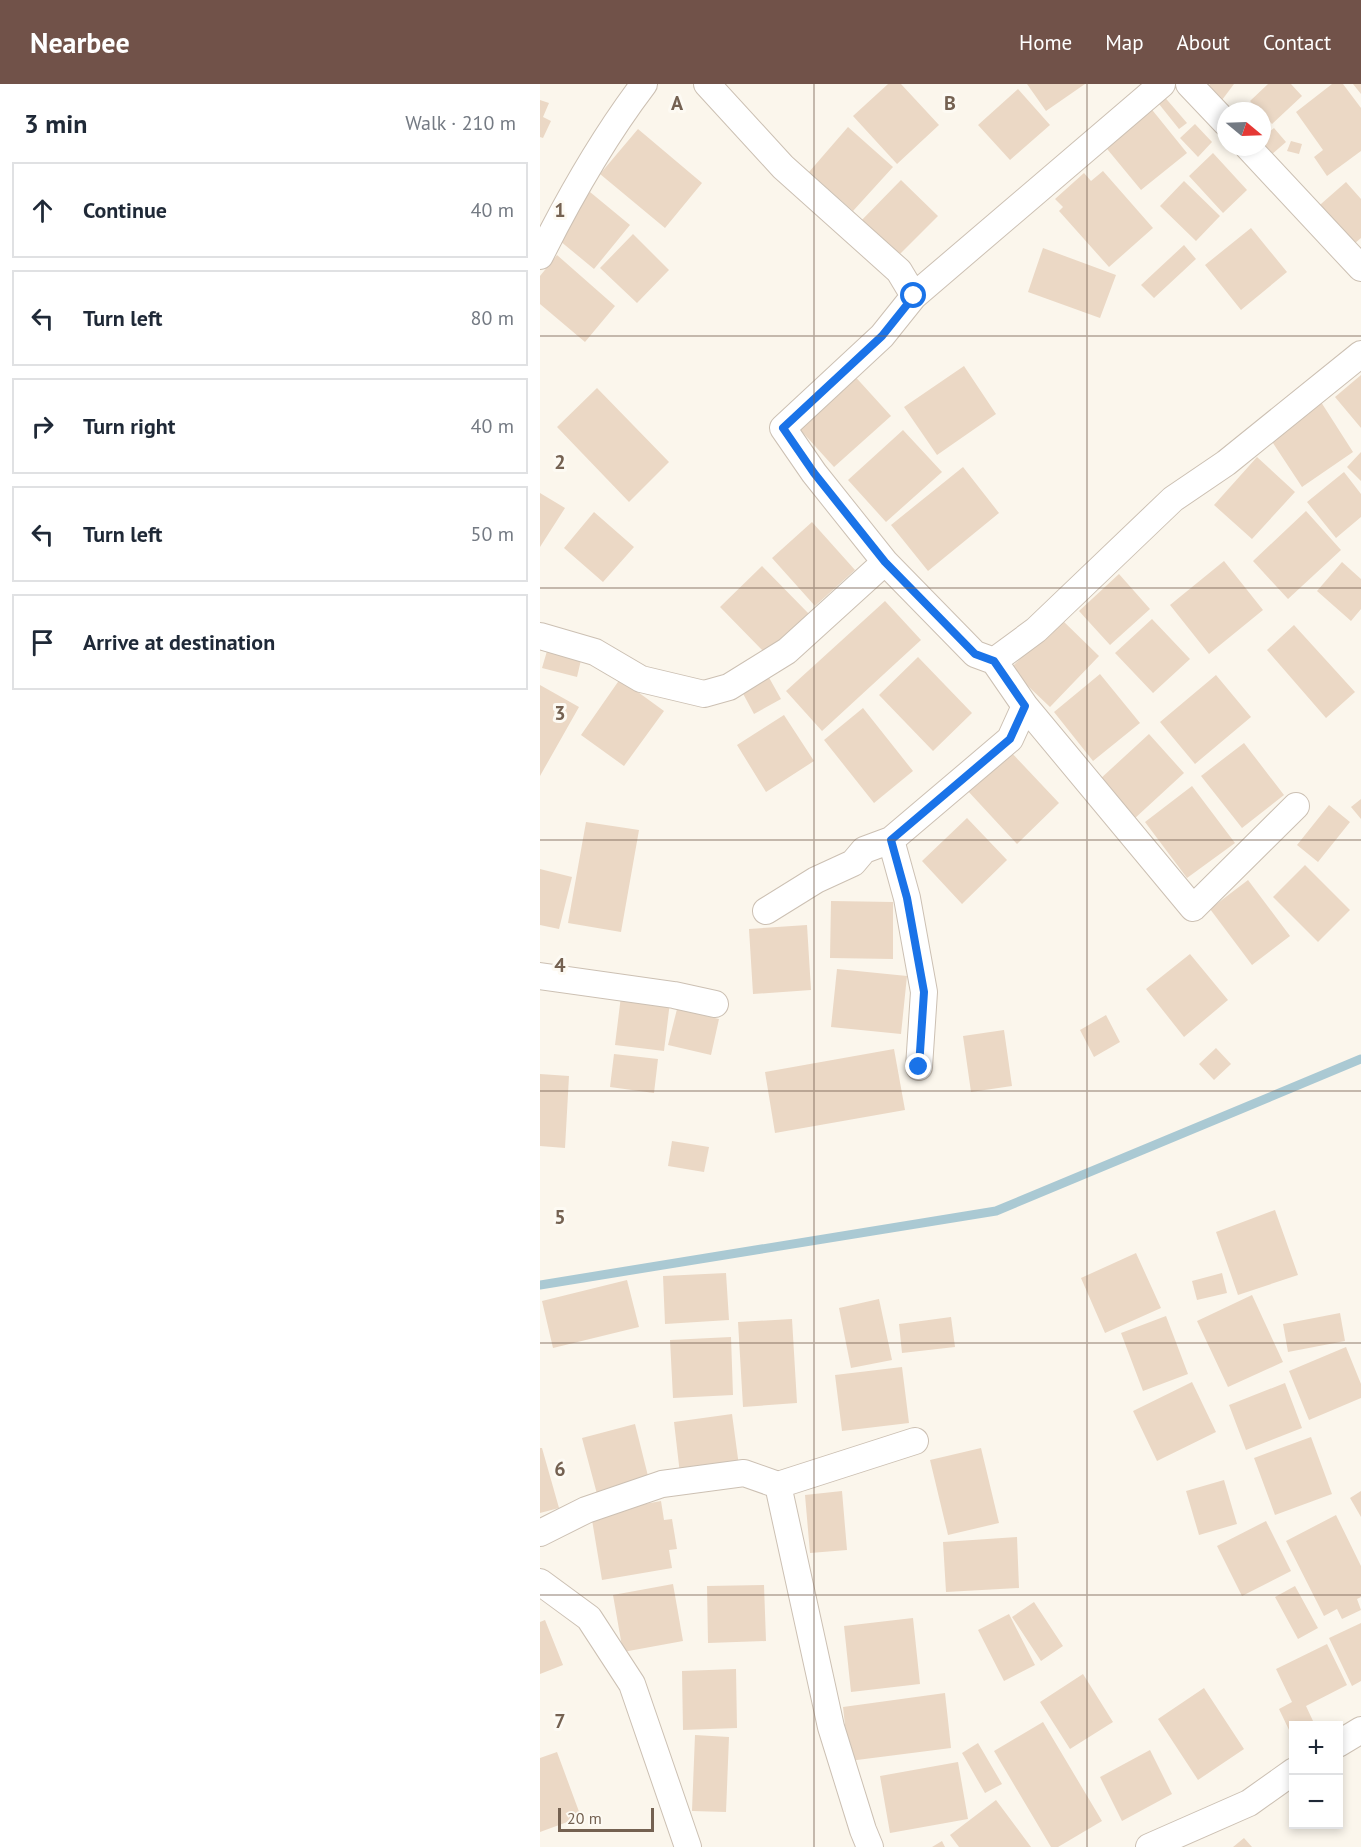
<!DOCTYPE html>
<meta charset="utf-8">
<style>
body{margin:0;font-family:"PT Sans",sans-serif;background:#f2f2f3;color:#1f2937}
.controls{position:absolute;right:18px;bottom:18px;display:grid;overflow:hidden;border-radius:0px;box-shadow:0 3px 9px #0003}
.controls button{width:54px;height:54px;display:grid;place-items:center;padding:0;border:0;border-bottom:2px solid #e0e1e3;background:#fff;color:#1f2937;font:30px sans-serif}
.compass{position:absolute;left:677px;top:18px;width:54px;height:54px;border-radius:50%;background:#fff;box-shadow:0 3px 9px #0003;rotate:109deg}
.scale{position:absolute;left:18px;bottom:15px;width:96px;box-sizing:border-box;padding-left:6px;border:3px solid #746151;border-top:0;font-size:16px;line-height:21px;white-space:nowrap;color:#746151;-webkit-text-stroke:4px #fdfaf3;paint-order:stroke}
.stop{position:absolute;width:18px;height:18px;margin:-14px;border:4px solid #1a73e8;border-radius:50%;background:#fff}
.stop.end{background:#1a73e8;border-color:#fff;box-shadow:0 2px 6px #0008}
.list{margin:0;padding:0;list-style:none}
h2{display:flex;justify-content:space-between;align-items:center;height:78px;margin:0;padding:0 24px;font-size:26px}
h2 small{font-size:20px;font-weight:400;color:#747a83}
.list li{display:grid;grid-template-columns:39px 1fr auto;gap:18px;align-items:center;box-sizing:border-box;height:96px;margin:0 12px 12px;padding:0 12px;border:2px solid #e0e1e3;border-radius:0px}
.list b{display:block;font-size:22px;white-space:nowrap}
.list em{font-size:20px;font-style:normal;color:#747a83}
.icon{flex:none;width:33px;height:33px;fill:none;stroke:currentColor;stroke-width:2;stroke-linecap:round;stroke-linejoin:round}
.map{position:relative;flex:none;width:821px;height:1763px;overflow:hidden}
header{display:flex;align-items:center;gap:36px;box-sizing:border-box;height:84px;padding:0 30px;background:#715249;color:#fff}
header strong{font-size:28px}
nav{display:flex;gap:33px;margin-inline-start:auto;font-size:21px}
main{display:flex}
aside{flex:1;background:#fff}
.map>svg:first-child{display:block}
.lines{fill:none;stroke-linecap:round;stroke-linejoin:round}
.stream{stroke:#aac9d3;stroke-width:9}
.building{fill:#ebd8c5}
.minor-casing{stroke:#ccc0b3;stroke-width:28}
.minor{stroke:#fff;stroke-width:26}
.route{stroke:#1a73e8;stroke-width:8}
.grid{fill:none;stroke:#746151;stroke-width:1.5;stroke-opacity:0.55}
.grid-label{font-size:20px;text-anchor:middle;font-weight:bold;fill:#746151;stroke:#fdfaf3;stroke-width:6;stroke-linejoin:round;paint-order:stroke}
</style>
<header>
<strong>Nearbee</strong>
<nav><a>Home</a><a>Map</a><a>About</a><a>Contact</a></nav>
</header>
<main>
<aside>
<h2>3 min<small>Walk · 210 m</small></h2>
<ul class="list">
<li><svg class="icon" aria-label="ahead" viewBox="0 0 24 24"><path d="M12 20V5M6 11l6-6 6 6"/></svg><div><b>Continue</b></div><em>40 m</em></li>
<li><svg class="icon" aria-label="left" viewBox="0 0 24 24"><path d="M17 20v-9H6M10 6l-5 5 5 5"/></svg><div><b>Turn left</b></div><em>80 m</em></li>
<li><svg class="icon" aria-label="right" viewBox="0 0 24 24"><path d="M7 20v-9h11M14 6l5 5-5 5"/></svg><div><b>Turn right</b></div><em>40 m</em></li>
<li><svg class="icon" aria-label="left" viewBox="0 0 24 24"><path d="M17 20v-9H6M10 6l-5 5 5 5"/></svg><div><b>Turn left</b></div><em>50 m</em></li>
<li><svg class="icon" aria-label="arrive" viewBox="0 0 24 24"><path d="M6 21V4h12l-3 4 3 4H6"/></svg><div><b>Arrive at destination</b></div></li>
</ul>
</aside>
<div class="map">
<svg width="821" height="1763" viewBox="0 0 821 1763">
<rect width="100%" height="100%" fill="#fbf6ec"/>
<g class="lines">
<path class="stream" d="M 0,1201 L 456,1127 L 821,975"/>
</g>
<path class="building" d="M 348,0 L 361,0 L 399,41 L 357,80 L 313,32 Z
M 487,0 L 545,0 L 506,27 Z
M 670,0 L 694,0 L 682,16 L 667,4 Z
M 728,0 L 751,0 L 762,12 L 732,40 L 710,17 Z
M 792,0 L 803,0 L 821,24 L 821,67 L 787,92 L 774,73 L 783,66 L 756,28 Z
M 813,0 L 821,0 L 821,10 Z
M 478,5 L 510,41 L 470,76 L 438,41 Z
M 622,10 L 647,39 L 639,45 L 615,15 Z
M 0,16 L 9,19 L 3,33 L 11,37 L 3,54 L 0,53 Z
M 609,22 L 647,69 L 601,106 L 563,60 Z
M 655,40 L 672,58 L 658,73 L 640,54 Z
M 308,43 L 353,83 L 313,127 L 269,88 Z
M 734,44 L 746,58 L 731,71 L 722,60 L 722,54 Z
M 98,45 L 162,99 L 125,144 L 60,90 Z
M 751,57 L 762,60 L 759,70 L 747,67 Z
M 673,69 L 707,106 L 683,129 L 649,92 Z
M 563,87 L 613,144 L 569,183 L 519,127 L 523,123 L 515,115 L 544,89 L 551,97 Z
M 361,96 L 398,132 L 352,178 L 316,142 Z
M 644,97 L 680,132 L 656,157 L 620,122 Z
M 806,98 L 821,115 L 821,154 L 807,166 L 773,127 Z
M 50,108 L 90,141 L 54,185 L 14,152 Z
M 711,144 L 747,188 L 701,226 L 665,181 Z
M 93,150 L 129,186 L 97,219 L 60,184 Z
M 644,161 L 656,175 L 614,214 L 601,201 Z
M 503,164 L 576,191 L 560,234 L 488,208 Z
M 17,171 L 75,222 L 45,258 L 0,220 L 0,192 Z
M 424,282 L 456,330 L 397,371 L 364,323 Z
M 311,288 L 351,332 L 294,383 L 255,340 Z
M 821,291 L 821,344 L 795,313 Z
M 57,304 L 129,378 L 89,418 L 17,343 Z
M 781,318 L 813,368 L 762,403 L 729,353 Z
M 363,346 L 402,388 L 346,438 L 308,396 Z
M 821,368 L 821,397 L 807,383 Z
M 717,373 L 755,408 L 712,455 L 674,421 Z
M 423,383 L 459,429 L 388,487 L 351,441 Z
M 804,388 L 821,410 L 821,433 L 796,454 L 767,418 Z
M 0,409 L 25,424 L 0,463 Z
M 766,427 L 801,466 L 748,515 L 713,477 Z
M 54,428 L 94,463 L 63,498 L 24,464 Z
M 272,438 L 315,486 L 275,522 L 232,474 Z
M 684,477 L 723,526 L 669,570 L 630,521 Z
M 802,478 L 821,495 L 821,525 L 811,537 L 777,507 Z
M 222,482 L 269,530 L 227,571 L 180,523 Z
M 579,490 L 610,525 L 570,561 L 539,527 Z
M 345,517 L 381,556 L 282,647 L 246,607 Z
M 520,534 L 559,572 L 510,623 L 470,585 Z
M 612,535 L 650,575 L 613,609 L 575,569 Z
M 754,541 L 815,608 L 786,634 L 727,566 Z
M 7,567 L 41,576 L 37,593 L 2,584 Z
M 378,573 L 432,629 L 393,667 L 339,611 Z
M 227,590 L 241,615 L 214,630 L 200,604 Z
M 560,590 L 600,639 L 553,677 L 514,628 Z
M 676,591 L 711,633 L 655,680 L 620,638 Z
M 80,595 L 124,627 L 84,682 L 41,651 Z
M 0,601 L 39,623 L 0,692 Z
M 323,624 L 373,687 L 334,719 L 284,656 Z
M 244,631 L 274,677 L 226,708 L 197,661 Z
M 609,650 L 644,689 L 594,735 L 559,696 Z
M 704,659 L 744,711 L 702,744 L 661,692 Z
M 469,666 L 519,719 L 477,760 L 427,706 Z
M 652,702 L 695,759 L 647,794 L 605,738 Z
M 821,715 L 821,735 L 811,723 Z
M 789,721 L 810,738 L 778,778 L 757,761 Z
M 427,734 L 467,776 L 422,820 L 382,777 Z
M 46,738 L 99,746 L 81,848 L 28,839 Z
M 765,781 L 810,826 L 778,858 L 733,813 Z
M 0,785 L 32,793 L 19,845 L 0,841 Z
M 708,796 L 750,852 L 712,881 L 670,825 Z
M 291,817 L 353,818 L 353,875 L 290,874 Z
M 267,841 L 271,906 L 213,910 L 209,845 Z
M 650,870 L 688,916 L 644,953 L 606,905 Z
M 297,885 L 367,892 L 361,950 L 291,943 Z
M 81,912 L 130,918 L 124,967 L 75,961 Z
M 137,925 L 179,935 L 171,971 L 128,961 Z
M 566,931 L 580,958 L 554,973 L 540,946 Z
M 464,946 L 472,1002 L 431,1008 L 423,952 Z
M 676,964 L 691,980 L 674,996 L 659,980 Z
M 354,965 L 365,1026 L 235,1049 L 225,988 Z
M 74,970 L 118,975 L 114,1009 L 70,1003 Z
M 0,990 L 29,992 L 25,1064 L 0,1062 Z
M 132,1057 L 169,1063 L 164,1088 L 128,1082 Z
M 735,1126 L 758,1191 L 698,1211 L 676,1148 Z
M 596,1169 L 621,1224 L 565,1249 L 541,1194 Z
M 186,1189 L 189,1236 L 125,1240 L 123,1192 Z
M 682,1189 L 687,1209 L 657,1216 L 652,1197 Z
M 87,1196 L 99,1243 L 13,1264 L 2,1217 Z
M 712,1211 L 743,1278 L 688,1303 L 657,1237 Z
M 339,1215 L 352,1276 L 311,1284 L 299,1224 Z
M 800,1229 L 805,1257 L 748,1268 L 743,1240 Z
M 626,1232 L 648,1290 L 603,1307 L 581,1249 Z
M 411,1233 L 415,1263 L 362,1269 L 359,1240 Z
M 252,1235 L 257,1319 L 203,1323 L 198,1238 Z
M 191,1253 L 193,1311 L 133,1314 L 130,1256 Z
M 806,1263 L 821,1300 L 821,1314 L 769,1336 L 749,1287 Z
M 362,1283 L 369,1339 L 302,1347 L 295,1291 Z
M 652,1298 L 676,1348 L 617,1377 L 593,1327 Z
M 745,1299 L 762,1344 L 706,1366 L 689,1321 Z
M 192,1330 L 199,1382 L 140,1390 L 134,1338 Z
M 95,1340 L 109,1396 L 57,1410 L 42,1354 Z
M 771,1353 L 792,1410 L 735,1431 L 714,1374 Z
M 0,1364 L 2,1364 L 19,1424 L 0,1429 Z
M 441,1364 L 459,1439 L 408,1451 L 390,1376 Z
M 684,1396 L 697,1440 L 659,1451 L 646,1407 Z
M 302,1407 L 307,1466 L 270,1469 L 265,1411 Z
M 821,1407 L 821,1433 L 810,1414 Z
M 121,1417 L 124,1436 L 132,1435 L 137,1465 L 129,1466 L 132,1484 L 62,1496 L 51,1430 Z
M 796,1431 L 821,1482 L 821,1513 L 817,1515 L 821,1526 L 802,1535 L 797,1525 L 784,1532 L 746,1457 Z
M 726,1437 L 751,1487 L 702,1512 L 677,1462 Z
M 477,1453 L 479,1504 L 406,1508 L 403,1458 Z
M 133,1500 L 143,1557 L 83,1568 L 73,1511 Z
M 224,1501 L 226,1557 L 168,1559 L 167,1502 Z
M 755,1502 L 778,1544 L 758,1555 L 735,1513 Z
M 494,1518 L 523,1562 L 501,1577 L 472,1533 Z
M 469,1530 L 495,1581 L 464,1597 L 438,1546 Z
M 373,1534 L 380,1600 L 311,1608 L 304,1542 Z
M 5,1536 L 23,1581 L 0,1590 L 0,1538 Z
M 821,1539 L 821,1597 L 812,1602 L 789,1554 Z
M 787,1560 L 807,1601 L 766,1622 L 773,1637 L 764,1642 L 754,1642 L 754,1647 L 750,1648 L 739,1625 L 752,1618 L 736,1585 Z
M 196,1585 L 197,1644 L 143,1646 L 142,1587 Z
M 543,1590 L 573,1638 L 530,1665 L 500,1618 Z
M 664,1604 L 704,1665 L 658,1696 L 618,1635 Z
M 405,1609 L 411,1664 L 309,1677 L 303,1623 Z
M 503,1638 L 562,1737 L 518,1763 L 511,1763 L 454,1667 Z
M 155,1651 L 189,1653 L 186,1728 L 152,1727 Z
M 438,1659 L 462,1700 L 445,1709 L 422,1669 Z
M 610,1666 L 632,1710 L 582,1737 L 560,1693 Z
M 17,1668 L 41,1733 L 0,1748 L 0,1674 Z
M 418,1678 L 428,1735 L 350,1749 L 340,1692 Z
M 456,1716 L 491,1763 L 419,1763 L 410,1751 Z
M 704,1754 L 712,1763 L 693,1763 Z
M 402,1757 L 405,1763 L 392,1763 Z"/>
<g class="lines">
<g class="minor-casing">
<path id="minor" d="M 167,0 L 243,83 L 359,187 L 374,212 L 342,252 L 243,344 L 274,389 L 345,478
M 649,0 L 686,39
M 708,63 L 821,184
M 0,172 C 30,112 63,54 104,0
M 374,212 L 622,0
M 0,552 L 55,568 L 101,595 L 164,610 L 189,603 L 247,567 L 345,478 L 435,570 L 454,577 L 485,622 L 653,824 L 756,722
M 454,577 L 496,546 L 633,415 L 686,379 L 821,270
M 351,756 L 367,814 L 384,908 L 379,983
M 226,827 L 276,796 L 313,779 L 324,766 L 351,756 L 470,655 L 485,622
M 0,892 L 134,911 L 175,920
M 238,1401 L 291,1643 L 323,1746 L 330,1763
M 0,1449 L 46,1426 L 122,1400 L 204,1389 L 238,1401 L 375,1357
M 0,1498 L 49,1534 L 92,1600 L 148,1763
M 798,1660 L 821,1646
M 609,1763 L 709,1719 L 754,1687"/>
</g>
<use href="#minor" class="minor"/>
</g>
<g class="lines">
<path class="route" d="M 374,212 L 342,252 L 243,344 L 274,389 L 345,478 L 435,570 L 454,577 L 485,622 L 470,655 L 351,756 L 367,814 L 384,908 L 379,983"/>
</g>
<path class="grid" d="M 274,0 L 274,1763M 547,0 L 547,1763M 0,252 L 821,252M 0,504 L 821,504M 0,756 L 821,756M 0,1007 L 821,1007M 0,1259 L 821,1259M 0,1511 L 821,1511"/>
<g class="grid-label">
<text x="137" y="26">A</text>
<text x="410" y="26">B</text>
<text x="20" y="133">1</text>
<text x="20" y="385">2</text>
<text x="20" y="636">3</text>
<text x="20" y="888">4</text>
<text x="20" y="1140">5</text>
<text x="20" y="1392">6</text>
<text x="20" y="1644">7</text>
</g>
</svg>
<div class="controls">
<button>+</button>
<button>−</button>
</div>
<svg class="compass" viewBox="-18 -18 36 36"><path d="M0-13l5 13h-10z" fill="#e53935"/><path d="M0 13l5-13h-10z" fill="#747a83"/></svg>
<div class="scale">20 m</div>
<div class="stop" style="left:374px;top:212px"></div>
<div class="stop end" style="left:379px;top:983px"></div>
</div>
</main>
